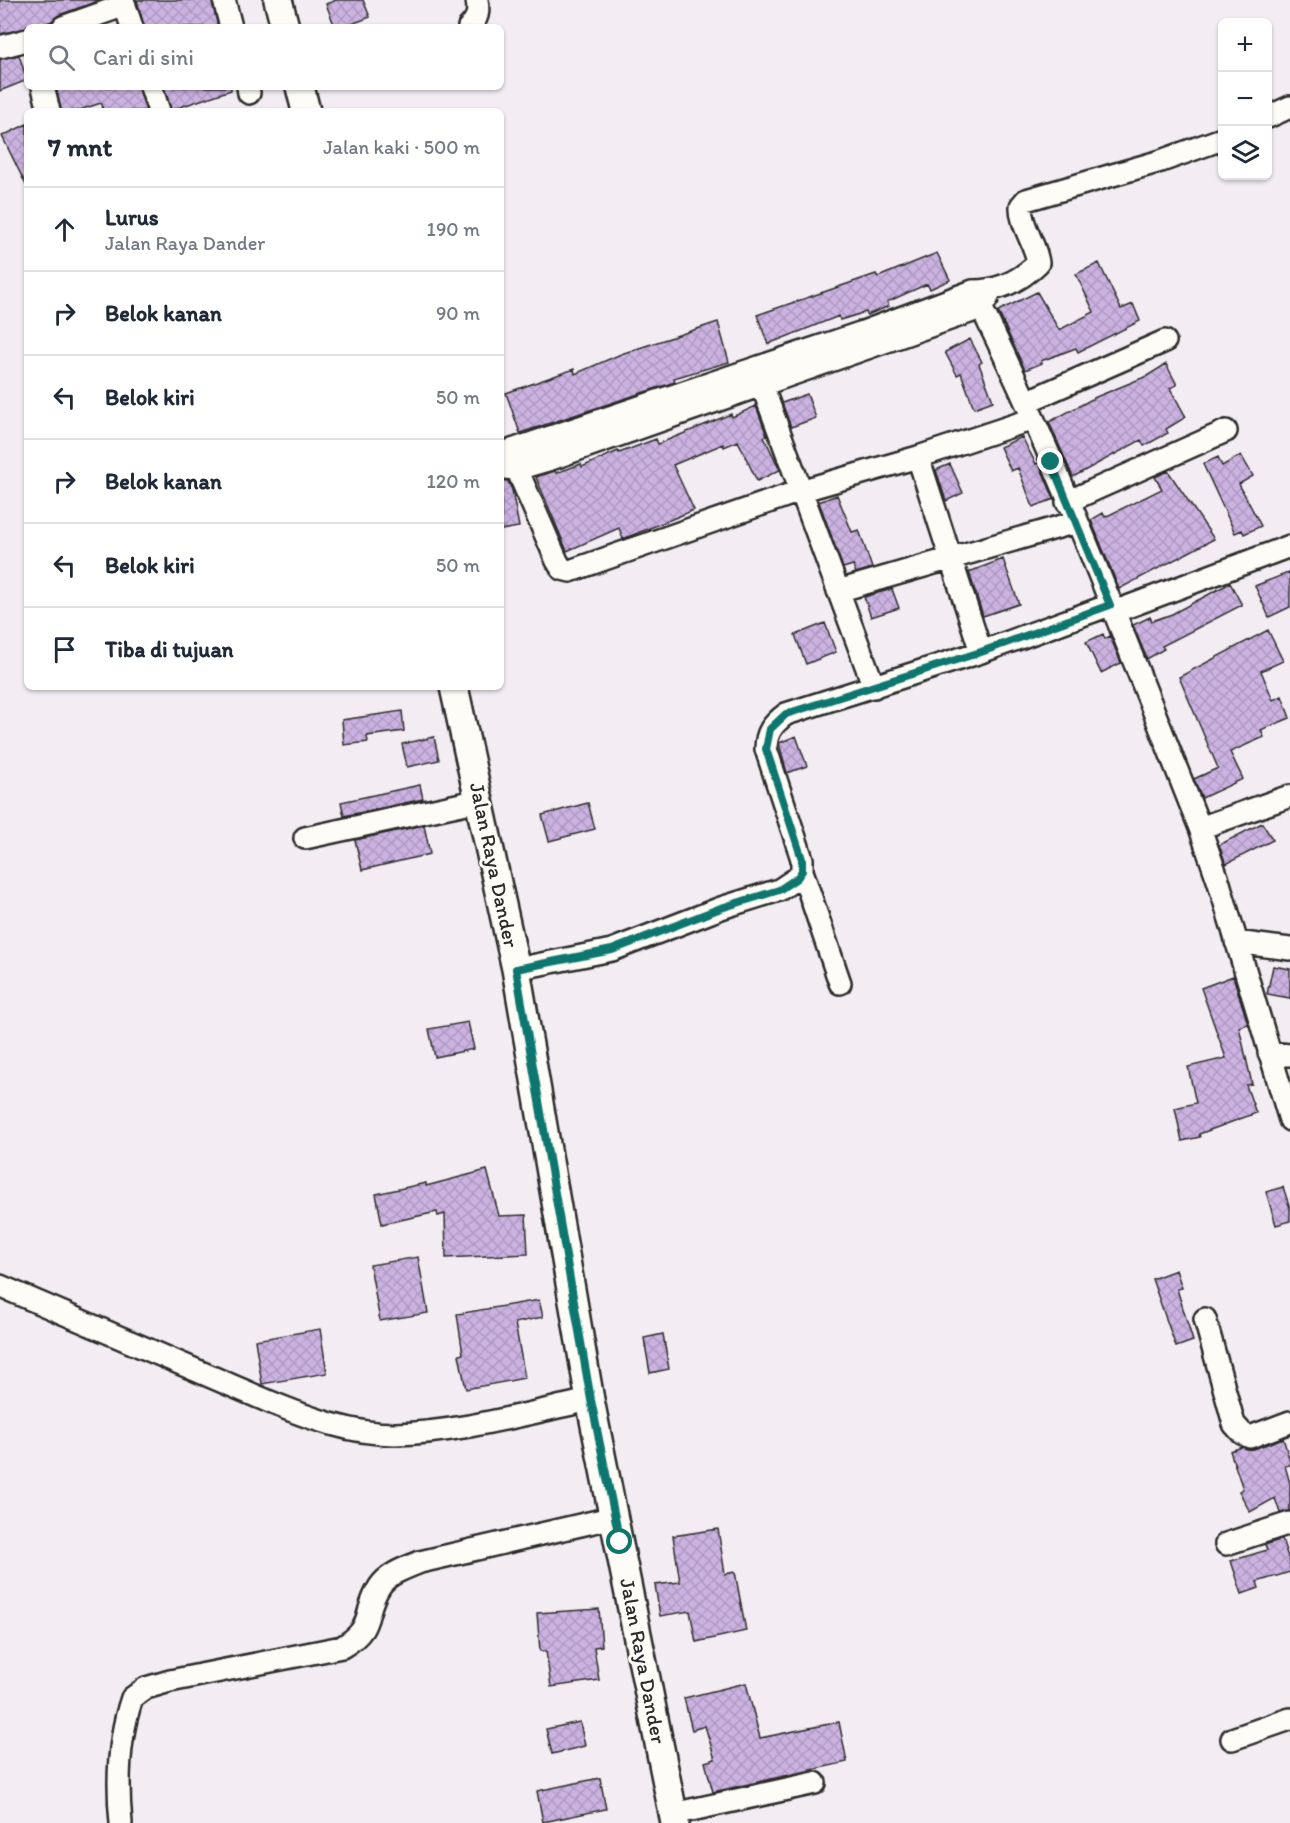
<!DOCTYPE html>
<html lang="id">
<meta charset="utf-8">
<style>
body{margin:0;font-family:Itim,sans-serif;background:#f6f6f7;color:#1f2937}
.controls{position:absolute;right:18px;top:18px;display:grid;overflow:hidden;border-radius:9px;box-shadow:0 2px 4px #0004}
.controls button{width:54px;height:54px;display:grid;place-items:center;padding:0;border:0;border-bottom:2px solid #e0e1e3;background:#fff;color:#1f2937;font:30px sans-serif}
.stop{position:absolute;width:18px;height:18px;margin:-14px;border:4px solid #0f766e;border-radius:50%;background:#fff}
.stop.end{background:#0f766e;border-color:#fff;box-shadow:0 2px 6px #0008}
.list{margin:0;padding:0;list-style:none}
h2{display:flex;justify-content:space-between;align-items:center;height:78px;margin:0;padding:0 24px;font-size:26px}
h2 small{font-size:20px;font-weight:400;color:#747a83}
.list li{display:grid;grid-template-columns:39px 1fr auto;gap:18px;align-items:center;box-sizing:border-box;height:84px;padding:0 24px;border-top:2px solid #e0e1e3}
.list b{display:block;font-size:22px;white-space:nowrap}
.list p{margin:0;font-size:20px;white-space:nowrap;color:#747a83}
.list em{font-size:20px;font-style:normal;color:#747a83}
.icon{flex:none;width:33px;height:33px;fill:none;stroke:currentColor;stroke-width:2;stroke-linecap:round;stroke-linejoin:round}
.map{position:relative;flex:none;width:1290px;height:1823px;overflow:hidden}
.search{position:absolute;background:#fff;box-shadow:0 2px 4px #0004;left:24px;top:24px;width:480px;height:66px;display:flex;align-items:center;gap:15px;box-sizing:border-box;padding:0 21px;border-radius:9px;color:#747a83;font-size:22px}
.panel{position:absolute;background:#fff;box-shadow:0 2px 4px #0004;left:24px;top:108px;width:480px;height:582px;border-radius:9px}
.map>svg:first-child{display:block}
.building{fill:url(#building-cross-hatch);stroke:#2b2b2b;stroke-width:1.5}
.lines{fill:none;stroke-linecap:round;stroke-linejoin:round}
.minor-casing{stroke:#2b2b2b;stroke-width:26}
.major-casing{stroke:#2b2b2b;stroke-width:32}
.minor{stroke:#fdfcf7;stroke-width:21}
.major{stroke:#fdfcf7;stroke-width:27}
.route{stroke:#0f766e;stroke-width:8}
.labels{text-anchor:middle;stroke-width:6;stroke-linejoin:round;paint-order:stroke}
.street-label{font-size:21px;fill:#2b2b2b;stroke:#fdfcf7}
</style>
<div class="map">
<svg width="1290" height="1823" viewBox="0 0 1290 1823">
<defs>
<pattern id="building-cross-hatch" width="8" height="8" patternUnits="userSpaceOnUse" patternTransform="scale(1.5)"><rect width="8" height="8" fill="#cbb2e1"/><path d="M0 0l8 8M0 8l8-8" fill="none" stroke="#ae99c1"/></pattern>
</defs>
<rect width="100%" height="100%" fill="#f3edf3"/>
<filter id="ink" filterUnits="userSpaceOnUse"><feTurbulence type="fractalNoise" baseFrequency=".0167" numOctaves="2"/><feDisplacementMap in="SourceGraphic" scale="12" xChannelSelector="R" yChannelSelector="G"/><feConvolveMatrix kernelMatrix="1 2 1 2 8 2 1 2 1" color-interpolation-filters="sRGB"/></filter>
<g filter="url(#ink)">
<path class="building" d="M 0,0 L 101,0 L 59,15 L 52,21 L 35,27 L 27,25 L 27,28 L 0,34 Z
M 137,0 L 212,0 L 218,27 L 144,27 Z
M 336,0 L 363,0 L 370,17 L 344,27 L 335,27 L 326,4 Z
M 19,55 L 27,80 L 0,91 L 0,59 Z
M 56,87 L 139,87 L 146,111 L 100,111 L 103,107 L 101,103 L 77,111 L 61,111 Z
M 164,87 L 231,87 L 231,90 L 171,110 Z
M 27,124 L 27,187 L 2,136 Z
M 937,253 L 950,280 L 930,289 L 927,284 L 887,302 L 889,306 L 867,315 L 866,312 L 840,320 L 839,316 L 768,344 L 757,315 L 876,274 L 878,277 Z
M 1099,263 L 1121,309 L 1133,304 L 1140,321 L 1078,352 L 1076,348 L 1041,361 L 1042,363 L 1025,370 L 998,311 L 1037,292 L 1059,330 L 1094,312 L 1076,274 Z
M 718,322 L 729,362 L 674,378 L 675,382 L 520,433 L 506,393 L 574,369 L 575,374 L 621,354 Z
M 970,339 L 982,362 L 979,364 L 993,401 L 974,408 L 961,373 L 957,375 L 945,352 Z
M 1166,364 L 1177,385 L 1170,388 L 1186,417 L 1166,429 L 1168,433 L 1144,446 L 1141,440 L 1073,477 L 1049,422 L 1096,397 L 1147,376 Z
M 807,394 L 816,418 L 791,427 L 782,403 Z
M 756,406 L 767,436 L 764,437 L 780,470 L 757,481 L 738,441 L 724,447 L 723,444 L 673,465 L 694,510 L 623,539 L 619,528 L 567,551 L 536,477 L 555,471 L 556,473 L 581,464 L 582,467 L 618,451 L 619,453 L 656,439 L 658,444 L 731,414 L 732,417 Z
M 1022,437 L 1036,464 L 1039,463 L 1054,499 L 1033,507 L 1018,468 L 1011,471 L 1000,447 Z
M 1241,455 L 1253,476 L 1239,484 L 1261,526 L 1244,534 L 1242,530 L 1235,533 L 1203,464 L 1218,457 L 1222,466 Z
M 950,464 L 963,493 L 946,501 L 936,470 Z
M 1168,471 L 1214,539 L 1119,589 L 1091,520 L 1103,513 L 1105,517 L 1162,489 L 1155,477 Z
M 501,480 L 508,481 L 512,490 L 519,527 L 501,530 Z
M 837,495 L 852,532 L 859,530 L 872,568 L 856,573 L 853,565 L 843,568 L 819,502 Z
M 1003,559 L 1019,604 L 983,616 L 969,572 Z
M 1290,572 L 1290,607 L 1269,617 L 1255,586 Z
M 1230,583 L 1242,605 L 1162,646 L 1164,649 L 1147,659 L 1133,625 L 1150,617 L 1152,621 L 1172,614 Z
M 892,589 L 899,608 L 871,617 L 864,597 Z
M 825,623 L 836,652 L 806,664 L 795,635 Z
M 1268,630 L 1283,661 L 1261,671 L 1273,700 L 1282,696 L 1290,718 L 1261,730 L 1264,737 L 1230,752 L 1243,779 L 1202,798 L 1194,779 L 1218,768 L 1179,677 Z
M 1103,634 L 1105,639 L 1110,636 L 1121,663 L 1101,673 L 1086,642 Z
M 402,711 L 404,731 L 367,736 L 368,742 L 344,745 L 342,720 Z
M 796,736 L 807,766 L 787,773 L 779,743 Z
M 434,737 L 439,760 L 407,767 L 402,744 Z
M 420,785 L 423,799 L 344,816 L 341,802 Z
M 588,803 L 595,829 L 549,841 L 542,815 Z
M 1262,823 L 1273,840 L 1226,864 L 1219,845 Z
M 424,825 L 430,854 L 362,870 L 355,840 Z
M 1273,966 L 1290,969 L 1290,998 L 1267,994 Z
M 1233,976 L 1248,1024 L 1239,1027 L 1252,1084 L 1246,1085 L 1256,1113 L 1199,1134 L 1200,1137 L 1182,1141 L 1175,1108 L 1196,1103 L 1188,1067 L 1226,1058 L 1201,988 Z
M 468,1022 L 474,1049 L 435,1057 L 429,1029 Z
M 487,1170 L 499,1216 L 526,1215 L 528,1254 L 446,1258 L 445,1214 L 438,1216 L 437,1212 L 382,1224 L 376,1194 L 426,1183 L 426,1186 Z
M 1283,1187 L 1290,1208 L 1290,1221 L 1276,1225 L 1266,1192 Z
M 418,1257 L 428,1313 L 380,1321 L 370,1265 Z
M 1176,1270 L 1182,1288 L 1177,1289 L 1193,1341 L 1176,1347 L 1152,1279 Z
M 539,1300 L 543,1317 L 515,1323 L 525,1378 L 466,1389 L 459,1355 L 463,1354 L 457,1314 Z
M 320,1329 L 327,1373 L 262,1384 L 255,1340 Z
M 663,1334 L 669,1369 L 650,1373 L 644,1338 Z
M 1283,1438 L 1290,1461 L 1290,1465 L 1285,1466 L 1290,1483 L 1290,1511 L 1280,1513 L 1275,1498 L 1250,1512 L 1239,1491 L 1243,1489 L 1230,1451 L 1242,1447 L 1254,1449 Z
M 718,1529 L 725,1574 L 735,1572 L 746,1631 L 696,1642 L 690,1611 L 660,1616 L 655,1585 L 680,1582 L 673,1536 Z
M 1282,1539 L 1290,1563 L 1290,1572 L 1257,1582 L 1259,1588 L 1242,1594 L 1231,1561 L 1267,1550 L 1265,1545 Z
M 599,1609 L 602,1646 L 594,1647 L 599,1680 L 551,1687 L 546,1651 L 540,1651 L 537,1613 Z
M 746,1683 L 760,1738 L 839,1722 L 847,1762 L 713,1792 L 705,1762 L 715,1759 L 705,1726 L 692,1730 L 684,1698 Z
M 580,1722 L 585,1746 L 552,1754 L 546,1729 Z
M 600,1778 L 606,1809 L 543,1822 L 537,1791 Z"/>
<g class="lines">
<g class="minor-casing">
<path id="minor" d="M 123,0 L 132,27
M 224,0 L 231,27
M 63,27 L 125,5
M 469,27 C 478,19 479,12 477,0
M 0,47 L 27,40
M 43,87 L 49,111
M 151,87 L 159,111
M 248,87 L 249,93
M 1268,117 L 1290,107
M 973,291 C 1060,464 1128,648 1200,828 L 1219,883 L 1290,1120
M 757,372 L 874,687
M 1026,402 L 1165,341
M 509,451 L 557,561 L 562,569 L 570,571 L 800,491 L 918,457 L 1033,419
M 918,457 L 981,652
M 501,459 L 509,451 L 860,333 L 973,291 C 998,291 1020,281 1038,263 C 1036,244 1020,225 1021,206 L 1026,200 L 1161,161 L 1222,139
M 504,468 L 517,469 L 548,460 L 981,308 L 988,297
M 1067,502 L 1226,431
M 838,591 L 1076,522
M 1114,612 L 1290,546
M 1200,828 L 1290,796
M 305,838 L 480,800
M 802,871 L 840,983
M 1236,942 L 1290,949
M 516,969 L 612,950 L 721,908 L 779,890 L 797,878 L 802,871 L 802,859 L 766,749 C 766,732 773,724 786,714 L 981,652 L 1110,605
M 1269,1053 L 1290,1055
M 0,1286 L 270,1402 C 309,1418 352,1434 395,1434 C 458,1433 528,1413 590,1400
M 1205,1319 L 1234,1424 L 1242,1433 L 1250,1437 L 1290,1422
M 1226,1544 L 1290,1523
M 1232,1739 L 1290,1719
M 673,1814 L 815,1783
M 121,1823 C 117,1782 119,1736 132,1698 L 146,1688 L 170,1681 L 342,1647 C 376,1627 362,1613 380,1586 C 389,1573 406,1568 420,1562 L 615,1517"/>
</g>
<g class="major-casing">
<path id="major" d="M 278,0 L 285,27
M 300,87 L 306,111
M 454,687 L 516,969 L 590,1400 L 675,1823"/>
</g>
<use href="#minor" class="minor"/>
<use href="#major" class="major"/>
</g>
</g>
<g class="lines" filter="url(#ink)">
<path class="route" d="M 620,1542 L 591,1400 L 516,969 L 612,950 L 721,908 L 779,890 L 797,878 L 802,871 L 802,859 L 766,749 L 770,729 L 786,714 L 981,652 L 1110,605 L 1051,462"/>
</g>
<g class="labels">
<g class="street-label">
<text transform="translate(494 865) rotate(78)" y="7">Jalan Raya Dander</text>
<text transform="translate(643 1661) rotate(79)" y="7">Jalan Raya Dander</text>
</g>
</g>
</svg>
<div class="controls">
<button>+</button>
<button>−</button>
<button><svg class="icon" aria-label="layers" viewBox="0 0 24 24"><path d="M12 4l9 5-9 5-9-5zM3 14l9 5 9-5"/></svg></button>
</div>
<div class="stop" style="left:620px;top:1542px"></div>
<div class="stop end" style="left:1051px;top:462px"></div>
<div class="search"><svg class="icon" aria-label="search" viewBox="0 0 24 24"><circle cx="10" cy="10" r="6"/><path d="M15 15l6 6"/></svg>Cari di sini</div>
<section class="panel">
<h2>7 mnt<small>Jalan kaki · 500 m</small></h2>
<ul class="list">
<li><svg class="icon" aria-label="ahead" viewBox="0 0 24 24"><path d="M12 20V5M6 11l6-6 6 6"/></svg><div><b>Lurus</b><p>Jalan Raya Dander</p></div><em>190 m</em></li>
<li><svg class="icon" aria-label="right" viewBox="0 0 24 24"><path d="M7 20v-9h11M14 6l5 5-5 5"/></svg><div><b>Belok kanan</b></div><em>90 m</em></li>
<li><svg class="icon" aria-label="left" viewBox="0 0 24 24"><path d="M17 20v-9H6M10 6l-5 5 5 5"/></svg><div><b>Belok kiri</b></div><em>50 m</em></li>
<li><svg class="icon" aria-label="right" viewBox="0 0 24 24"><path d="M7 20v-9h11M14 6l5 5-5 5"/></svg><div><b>Belok kanan</b></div><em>120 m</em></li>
<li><svg class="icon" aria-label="left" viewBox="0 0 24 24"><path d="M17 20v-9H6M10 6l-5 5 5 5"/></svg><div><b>Belok kiri</b></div><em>50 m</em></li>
<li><svg class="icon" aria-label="arrive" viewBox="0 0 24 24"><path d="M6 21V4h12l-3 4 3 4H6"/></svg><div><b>Tiba di tujuan</b></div></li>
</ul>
</section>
</div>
